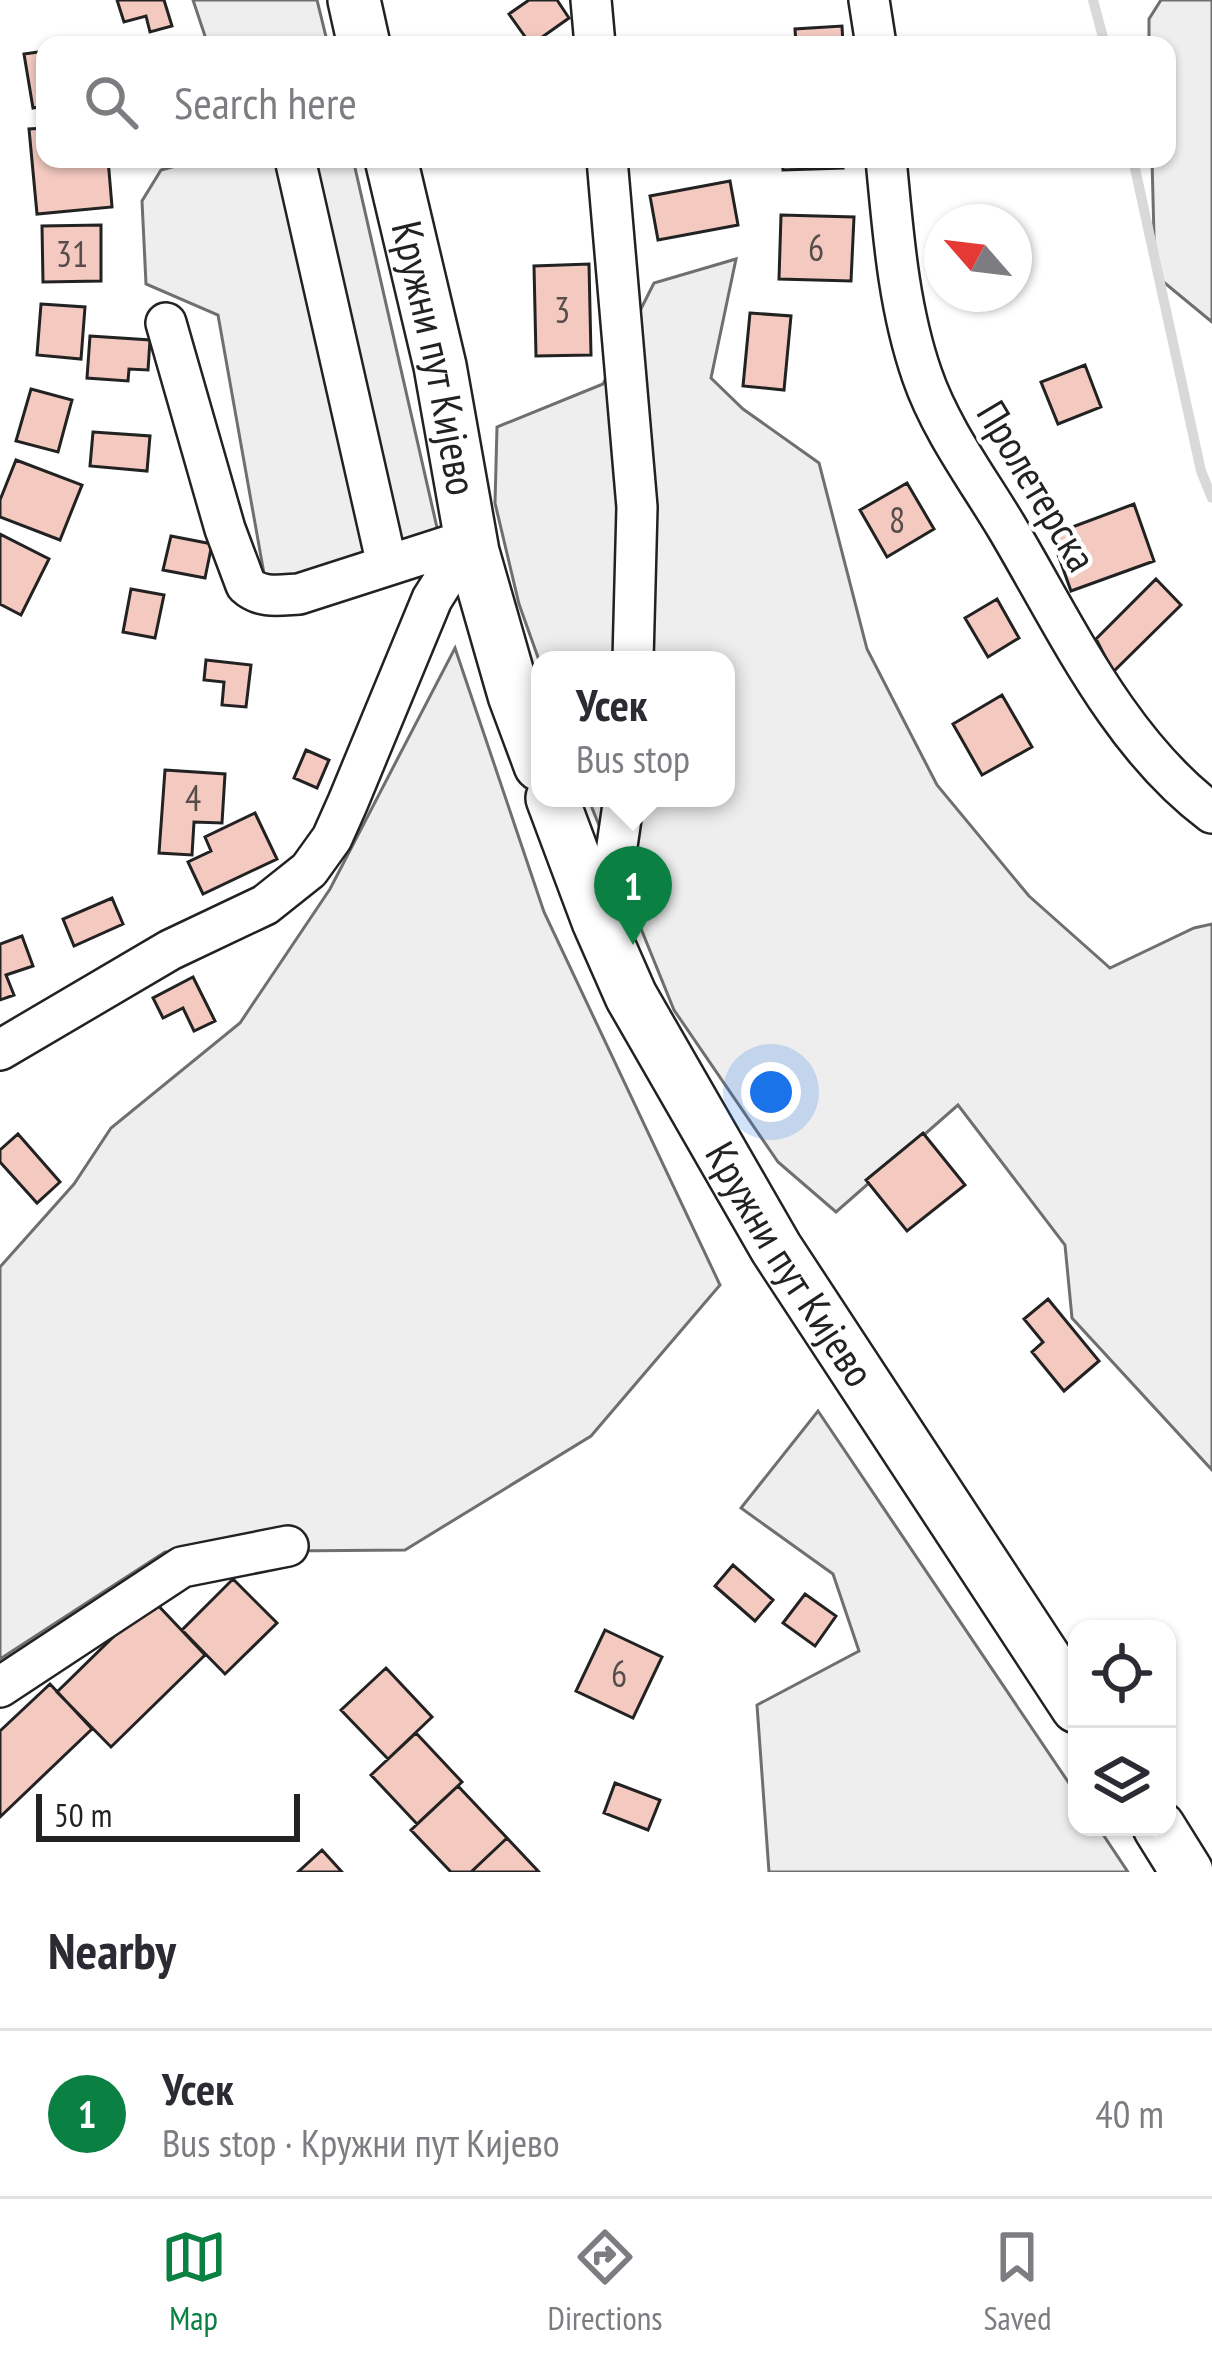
<!DOCTYPE html>
<meta charset="utf-8">
<style>
body{margin:0;font-family:"PT Sans Narrow",sans-serif;background:#f7f7f7;color:#2b2b33}
.controls{position:absolute;right:36px;bottom:36px;display:grid;overflow:hidden;border-radius:24px;box-shadow:0 3px 9px #0004}
.controls button{width:108px;height:108px;display:grid;place-items:center;padding:0;border:0;border-bottom:3px solid #e1e1e2;background:#fff;color:#2b2b33;font:60px sans-serif}
.compass{position:absolute;left:924px;top:204px;width:108px;height:108px;border-radius:50%;background:#fff;box-shadow:0 3px 9px #0004;rotate:298deg}
.scale{position:absolute;left:36px;bottom:30px;width:264px;box-sizing:border-box;padding-left:12px;border:6px solid #222;border-top:0;font-size:33px;line-height:42px;white-space:nowrap;color:#222;-webkit-text-stroke:9px #fff;paint-order:stroke}
.you{position:absolute;left:771px;top:1092px;width:42px;height:42px;margin:-30px;border:9px solid #fff;border-radius:50%;background:#1a73e8;box-shadow:0 0 0 18px #1a73e833}
.badge{display:grid;place-items:center;width:78px;height:78px;border-radius:50%;background:#0b8043;color:#fff;font-size:39px;font-weight:700}
.pin{position:absolute;translate:-50% -99px;filter:drop-shadow(0 3px 6px #0008)}
.pin::after{content:'';position:absolute;top:63px;width:42px;height:36px;background:inherit;clip-path:polygon(0 0,100% 0,50% 100%)}
.popup{position:absolute;left:531px;top:651px;width:204px;height:156px;box-sizing:border-box;display:grid;place-content:center;border-radius:24px;background:#fff;filter:drop-shadow(0 3px 9px #0005);font-size:39px;white-space:nowrap;color:#7c7c81}
.popup b{font-size:45px;color:#2b2b33}
.popup::after{content:'';position:absolute;left:50%;top:100%;margin-left:-24px;border:24px solid transparent;border-top-color:#fff}
.list{margin:0;padding:0;list-style:none}
h2{display:flex;justify-content:space-between;align-items:center;height:156px;margin:0;padding:0 48px;font-size:51px}
h2 small{font-size:39px;font-weight:400;color:#7c7c81}
.list li{display:grid;grid-template-columns:78px 1fr auto;gap:36px;align-items:center;box-sizing:border-box;height:168px;padding:0 48px;border-top:3px solid #e1e1e2}
.list b{display:block;font-size:45px;white-space:nowrap}
.list p{margin:0;font-size:39px;white-space:nowrap;color:#7c7c81}
.list em{font-size:39px;font-style:normal;color:#7c7c81}
.icon{flex:none;width:66px;height:66px;fill:none;stroke:currentColor;stroke-width:2;stroke-linecap:round;stroke-linejoin:round}
.map{position:relative;flex:none;width:1212px;height:1872px;overflow:hidden}
.search{position:absolute;background:#fff;box-shadow:0 3px 9px #0004;left:36px;right:36px;top:36px;height:132px;display:flex;align-items:center;gap:30px;box-sizing:border-box;padding:0 42px;border-radius:24px;color:#7c7c81;font-size:45px}
.sheet{height:324px;background:#fff}
nav{display:flex;justify-content:space-around;align-items:center;box-sizing:border-box;height:168px;border-top:3px solid #e1e1e2;background:#fff;font-size:33px;color:#7c7c81}
nav a{display:grid;justify-items:center;gap:6px}
nav .on{color:#0b8043}
.map>svg:first-child{display:block}
.green{fill:#eee;stroke:#6f6f6f;stroke-width:3}
.lines{fill:none;stroke-linecap:round;stroke-linejoin:round}
.stream{stroke:#d9d9d9;stroke-width:10}
.building{fill:#f3c9c0;stroke:#222;stroke-width:3}
.minor-casing{stroke:#222;stroke-width:44}
.major-casing{stroke:#222;stroke-width:56}
.minor{stroke:#fff;stroke-width:39}
.major{stroke:#fff;stroke-width:51}
.labels{text-anchor:middle;stroke-width:9;stroke-linejoin:round;paint-order:stroke}
.number-label{font-size:36px;fill:#564c4a}
.street-label{font-size:42px;fill:#222;stroke:#fff}
</style>
<div class="map">
<svg width="1212" height="1872" viewBox="0 0 1212 1872">
<rect width="100%" height="100%" fill="#fff"/>
<path class="green" d="M 193,0 L 317,0 L 328,45 L 208,45 Z
M 1161,0 L 1212,0 L 1212,322 L 1155,275 L 1152,159 L 1167,159 L 1167,45 L 1149,45 L 1149,19 Z
M 201,159 L 353,159 L 438,532 L 266,585 L 218,315 L 146,284 L 142,201 L 161,170 Z
M 736,259 L 711,378 L 743,409 L 819,463 L 867,649 L 937,785 L 1029,896 L 1110,968 L 1194,928 L 1212,924 L 1212,1470 L 1072,1318 L 1065,1245 L 958,1105 L 836,1212 L 778,1162 L 674,1010 L 588,798 L 726,798 L 726,660 L 540,660 L 540,663 L 519,604 L 495,503 L 497,427 L 603,384 L 654,283 Z
M 455,648 L 544,912 L 720,1285 L 591,1436 L 405,1550 L 165,1552 L 0,1659 L 0,1267 L 74,1184 L 111,1128 L 240,1023 L 330,889 Z
M 818,1411 L 1077,1795 L 1077,1827 L 1098,1827 L 1128,1872 L 769,1872 L 757,1705 L 859,1651 L 833,1574 L 741,1508 Z"/>
<g class="lines">
<path class="stream" d="M 1093,0 L 1105,45
M 1133,159 L 1201,471 L 1212,498"/>
</g>
<path class="building" d="M 117,0 L 164,0 L 172,26 L 150,32 L 146,16 L 124,22 Z
M 529,0 L 557,0 L 569,18 L 531,45 L 509,14 Z
M 842,26 L 843,45 L 796,45 L 795,29 Z
M 45,51 L 45,106 L 33,108 L 24,54 Z
M 45,128 L 45,159 L 108,159 L 112,207 L 37,214 L 29,129 Z
M 782,159 L 842,159 L 843,168 L 783,170 Z
M 730,181 L 738,225 L 658,240 L 650,196 Z
M 781,215 L 854,217 L 851,281 L 779,279 Z
M 101,225 L 101,281 L 43,282 L 42,226 Z
M 589,264 L 591,355 L 536,356 L 534,266 Z
M 41,304 L 85,307 L 81,359 L 37,355 Z
M 750,313 L 791,316 L 784,390 L 743,386 Z
M 90,336 L 150,340 L 148,370 L 129,369 L 128,381 L 87,378 Z
M 1085,365 L 1101,407 L 1058,424 L 1041,382 Z
M 31,389 L 72,400 L 58,452 L 16,441 Z
M 93,432 L 150,436 L 147,471 L 90,466 Z
M 16,460 L 82,485 L 60,540 L 0,517 L 0,500 Z
M 907,483 L 934,529 L 887,557 L 860,510 Z
M 1134,504 L 1154,561 L 1071,591 L 1051,535 Z
M 0,534 L 49,559 L 21,615 L 0,604 Z
M 171,536 L 212,544 L 205,578 L 163,570 Z
M 1156,579 L 1181,605 L 1113,672 L 1096,639 Z
M 131,589 L 164,595 L 155,638 L 123,632 Z
M 997,599 L 1019,638 L 988,657 L 965,618 Z
M 206,660 L 251,665 L 246,707 L 222,705 L 224,682 L 204,680 Z
M 1002,695 L 1032,747 L 982,775 L 953,724 Z
M 306,750 L 329,760 L 317,788 L 294,778 Z
M 165,770 L 225,774 L 222,823 L 194,822 L 192,855 L 159,853 Z
M 255,813 L 277,859 L 203,894 L 188,862 L 211,851 L 205,837 Z
M 112,898 L 123,924 L 74,946 L 63,919 Z
M 22,936 L 33,966 L 6,975 L 14,995 L 0,1000 L 0,944 Z
M 193,977 L 215,1021 L 194,1031 L 183,1008 L 163,1018 L 153,998 Z
M 923,1133 L 965,1185 L 907,1231 L 866,1180 Z
M 18,1134 L 60,1182 L 37,1203 L 0,1162 L 0,1150 Z
M 1048,1299 L 1099,1361 L 1064,1391 L 1032,1352 L 1043,1342 L 1024,1319 Z
M 733,1565 L 773,1600 L 755,1621 L 715,1586 Z
M 233,1579 L 277,1623 L 225,1674 L 182,1630 Z
M 805,1594 L 836,1616 L 815,1646 L 783,1623 Z
M 152,1599 L 205,1655 L 111,1747 L 57,1692 Z
M 605,1630 L 662,1657 L 633,1718 L 576,1691 Z
M 386,1668 L 432,1717 L 388,1759 L 341,1710 Z
M 50,1684 L 92,1729 L 0,1817 L 0,1731 Z
M 416,1733 L 462,1782 L 417,1824 L 371,1775 Z
M 615,1783 L 660,1800 L 648,1830 L 604,1813 Z
M 458,1786 L 507,1838 L 471,1872 L 451,1872 L 411,1830 Z
M 507,1838 L 539,1872 L 471,1872 Z
M 322,1850 L 342,1872 L 298,1872 Z"/>
<g class="lines">
<g class="minor-casing">
<path id="minor" d="M 591,0 L 595,45
M 869,0 L 876,45
M 295,159 L 387,565
M 607,159 L 637,507 L 633,660
M 886,159 C 893,231 898,306 922,375 C 940,428 977,478 1006,526 C 1065,625 1118,743 1212,813
M 166,323 L 225,529 L 246,585 C 261,599 280,595 299,594 L 470,539
M 598,921 L 612,880 L 624,798
M 0,1050 L 170,950 L 265,905 L 309,870 L 332,838 L 348,802 L 432,599 L 449,572 L 473,552
M 0,1687 L 182,1567 L 288,1546"/>
</g>
<g class="major-casing">
<g id="major">
<path d="M 354,0 L 364,45"/>
<path id="s1" d="M 391,159 L 440,366 L 473,552 L 514,695 L 540,765"/>
<path id="s2" d="M 552,798 L 598,921 L 631,996 L 776,1248 L 1077,1707"/>
<path d="M 1159,1827 L 1187,1872"/>
</g>
</g>
<use href="#minor" class="minor"/>
<use href="#major" class="major"/>
</g>
<g class="labels">
<g class="number-label">
<text x="816" y="261">6</text>
<text x="72" y="267">31</text>
<text x="562" y="323">3</text>
<text x="897" y="533">8</text>
<text x="193" y="811">4</text>
<text x="619" y="1687">6</text>
</g>
<g class="street-label">
<text dy="15" stroke="none"><textPath href="#s1" startOffset="204">Кружни пут Кијево</textPath></text>
<text transform="translate(1037 486) rotate(59)" y="15">Пролетерска</text>
<text dy="15" stroke="none"><textPath href="#s2" startOffset="525">Кружни пут Кијево</textPath></text>
</g>
</g>
</svg>
<div class="controls">
<button><svg class="icon" aria-label="locate" viewBox="0 0 24 24"><circle cx="12" cy="12" r="6"/><path d="M12 2v4M12 18v4M2 12h4M18 12h4"/></svg></button>
<button><svg class="icon" aria-label="layers" viewBox="0 0 24 24"><path d="M12 4l9 5-9 5-9-5zM3 14l9 5 9-5"/></svg></button>
</div>
<svg class="compass" viewBox="-18 -18 36 36"><path d="M0-13l5 13h-10z" fill="#e53935"/><path d="M0 13l5-13h-10z" fill="#7c7c81"/></svg>
<div class="scale">50 m</div>
<div class="you"></div>
<div class="pin badge" style="left:633px;top:945px">1</div>
<div class="popup"><b>Усек</b>Bus stop</div>
<div class="search"><svg class="icon" aria-label="search" viewBox="0 0 24 24"><circle cx="10" cy="10" r="6"/><path d="M15 15l6 6"/></svg>Search here</div>
</div>
<section class="sheet">
<h2>Nearby<small></small></h2>
<ul class="list">
<li><span class="badge">1</span><div><b>Усек</b><p>Bus stop · Кружни пут Кијево</p></div><em>40 m</em></li>
</ul>
</section>
<nav>
<a class="on"><svg class="icon" aria-label="map" viewBox="0 0 24 24"><path d="M3 6l6-2 6 2 6-2v14l-6 2-6-2-6 2zM9 4v14M15 6v14"/></svg>Map</a>
<a><svg class="icon" aria-label="directions" viewBox="0 0 24 24"><path d="M12 3l9 9-9 9-9-9zM9 14v-3h6M13 9l2 2-2 2"/></svg>Directions</a>
<a><svg class="icon" aria-label="saved" viewBox="0 0 24 24"><path d="M7 4h10v16l-5-4-5 4z"/></svg>Saved</a>
</nav>
